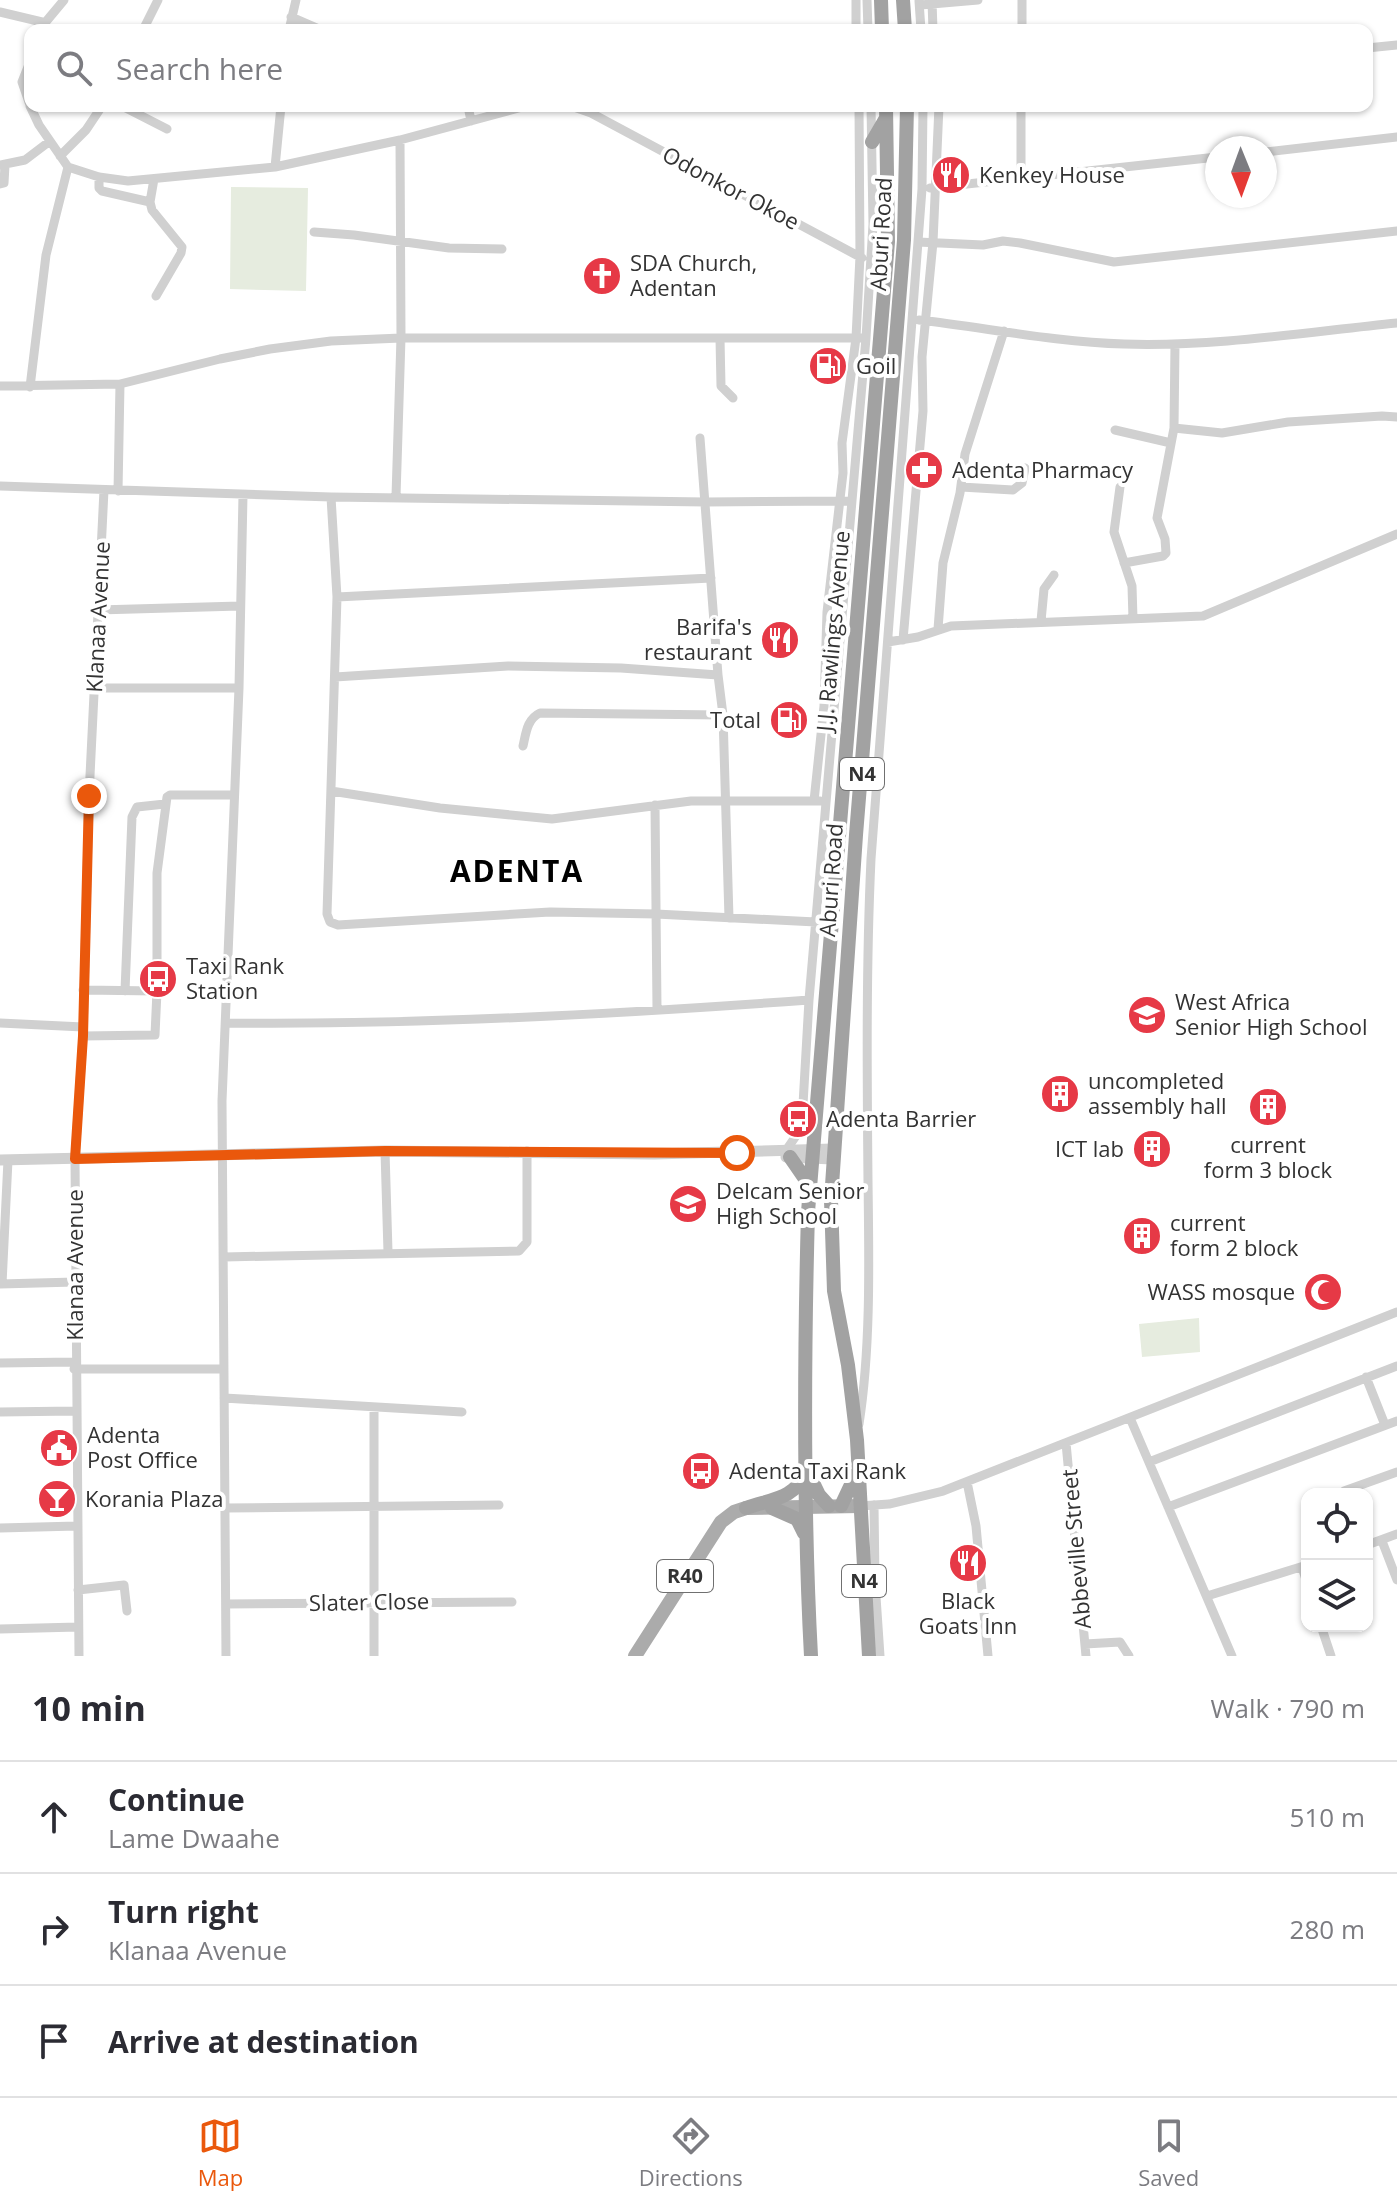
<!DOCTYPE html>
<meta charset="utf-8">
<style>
body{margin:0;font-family:"Open Sans",sans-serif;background:#f7f7f7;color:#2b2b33}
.controls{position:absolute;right:24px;bottom:24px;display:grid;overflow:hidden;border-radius:16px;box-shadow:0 2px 6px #0004}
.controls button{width:72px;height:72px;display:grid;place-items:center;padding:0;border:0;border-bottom:2px solid #e1e1e2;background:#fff;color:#2b2b33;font:40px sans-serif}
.compass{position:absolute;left:1205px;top:136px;width:72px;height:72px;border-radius:50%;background:#fff;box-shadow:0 2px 6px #0004;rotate:179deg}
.stop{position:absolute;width:24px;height:24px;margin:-18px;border:6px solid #ea580c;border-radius:50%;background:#fff}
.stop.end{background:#ea580c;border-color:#fff;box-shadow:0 2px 8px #0008}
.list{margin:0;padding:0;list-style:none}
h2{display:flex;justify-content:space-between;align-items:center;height:104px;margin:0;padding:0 32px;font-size:34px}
h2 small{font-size:26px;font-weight:400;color:#7c7c81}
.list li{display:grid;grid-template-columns:52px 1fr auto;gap:24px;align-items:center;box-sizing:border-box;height:112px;padding:0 32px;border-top:2px solid #e1e1e2}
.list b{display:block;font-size:30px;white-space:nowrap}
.list p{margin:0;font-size:26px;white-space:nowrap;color:#7c7c81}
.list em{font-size:26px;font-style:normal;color:#7c7c81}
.icon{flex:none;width:44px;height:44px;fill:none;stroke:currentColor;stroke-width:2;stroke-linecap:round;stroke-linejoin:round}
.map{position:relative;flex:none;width:1397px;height:1656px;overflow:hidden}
.search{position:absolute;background:#fff;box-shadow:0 2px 6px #0004;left:24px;right:24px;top:24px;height:88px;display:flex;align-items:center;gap:20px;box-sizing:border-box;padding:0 28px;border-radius:16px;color:#7c7c81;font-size:30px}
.sheet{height:440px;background:#fff}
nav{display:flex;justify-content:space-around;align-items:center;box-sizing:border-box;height:112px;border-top:2px solid #e1e1e2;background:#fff;font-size:22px;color:#7c7c81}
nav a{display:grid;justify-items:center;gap:4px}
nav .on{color:#ea580c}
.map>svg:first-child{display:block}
.green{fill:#e6ecdf}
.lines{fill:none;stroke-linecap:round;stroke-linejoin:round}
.minor{stroke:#d0d0d0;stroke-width:9}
.tertiary{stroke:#d0d0d0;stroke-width:11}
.primary{stroke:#ababab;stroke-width:14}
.trunk{stroke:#a2a2a2;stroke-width:14}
.route{stroke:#ea580c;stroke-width:10}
.labels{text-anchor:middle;stroke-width:8;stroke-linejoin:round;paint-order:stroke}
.shield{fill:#fff;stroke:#707070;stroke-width:2}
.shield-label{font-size:20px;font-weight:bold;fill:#333}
.poi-label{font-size:22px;fill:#333;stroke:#fff;text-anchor:start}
.street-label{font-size:22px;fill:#333;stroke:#fff}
.district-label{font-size:30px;font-weight:bold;letter-spacing:2px;fill:#000;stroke:#fff}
</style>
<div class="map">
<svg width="1397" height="1656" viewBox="0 0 1397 1656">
<rect width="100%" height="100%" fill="#fff"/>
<path class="green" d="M 231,187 L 308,188 L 306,291 L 230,289 Z
M 1199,1318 L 1200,1352 L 1142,1357 L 1139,1324 Z"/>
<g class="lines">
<path class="minor" d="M 856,0 L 856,30
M 867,0 L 868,30
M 919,1 L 921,30
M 932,1 L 933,30
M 920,5 L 978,0
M 0,12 L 42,22 L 43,30
M 291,17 L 321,30
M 44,24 L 64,0
M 143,30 L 158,0
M 289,30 L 296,0
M 1022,30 L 1022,0
M 1367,48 L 1397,45
M 30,62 L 22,82 L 30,105
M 30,106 L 39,125 L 68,167 L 99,177 L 128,181 L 275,167 L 400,140 L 526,106
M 122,106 L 167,129
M 468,106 L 471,121
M 571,106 L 591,113 L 862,258
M 1265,152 L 1397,137
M 60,156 L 86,130 L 102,106
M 0,165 L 25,160 L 50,141
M 275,167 L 281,106
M 99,177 L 99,188 L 102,191 L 150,202
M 154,179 L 150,202 L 152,210 L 182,247 L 181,253 L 156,296
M 1021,179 L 1021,106
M 0,184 L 4,183 L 5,165
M 930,188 L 1217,157
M 314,232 L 354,235 L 449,248 L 502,249
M 918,242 L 983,245 L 1003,241 L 1020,243 L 1114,262 L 1397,231
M 919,320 C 988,328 1055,342 1124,344 C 1215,347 1307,332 1397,323
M 720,339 L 721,386 L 733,398
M 0,386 L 120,384 L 220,359 L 270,349 L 331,341 L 401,338 L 866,338
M 30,387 L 46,255 L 68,167
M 1174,428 L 1222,433 L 1288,422 L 1382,416 L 1397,417
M 1115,430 L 1171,443
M 700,438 L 718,675 L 723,715 L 729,918
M 0,486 L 331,497 L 706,502 L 852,501
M 961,487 L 1013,490 L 1022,483 L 1025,468
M 1120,487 L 1114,532 L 1132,586 L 1133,619
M 118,491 L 120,384
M 396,496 L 401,338 L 400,140
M 331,497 L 337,597 L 327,914 L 330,922 L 338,925 L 550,912 L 656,914 L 816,922
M 1124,563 L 1163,556 L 1166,553 L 1165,539 L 1157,518 L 1174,428 L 1175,344
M 337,597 L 711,578
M 98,610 L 240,606
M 1041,621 L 1044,589 L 1054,575
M 938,629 L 943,563 L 960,493 L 965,454 L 1004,331
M 903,640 L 923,411 L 922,357 L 933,242 L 939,106
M 888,642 L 918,637 L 951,626 L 1203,616 L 1397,534
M 335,677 L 508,666 L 621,668 L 718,675
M 95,688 L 239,688
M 523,746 C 526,733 527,719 540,713 L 723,715
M 331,791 L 440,808 L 552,819 L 691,801 L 820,801
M 814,801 L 824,706 L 827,612 L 843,473 L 842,443 L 856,338 L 860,256 L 859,106
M 655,805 L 657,1009
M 83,990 L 157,991 L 157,873 L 167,797 L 170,795 L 233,795
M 125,991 L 132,817 L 137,807 L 165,804
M 0,1023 L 83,1027
M 227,1023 C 422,1025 615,1014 809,1000
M 83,1036 L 155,1035 L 157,991
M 787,1149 L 800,1130 L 802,1122 L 809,1000 L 866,338 L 873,224 L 871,106
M 385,1151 L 388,1252
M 224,1257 L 519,1251 L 527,1242 L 527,1151
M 0,1284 L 75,1282
M 2,1284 L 8,1160
M 0,1363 L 74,1362
M 74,1369 L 223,1369
M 1366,1377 L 1385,1425
M 224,1398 L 462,1412
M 374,1409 L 374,1656
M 0,1412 L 75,1411
M 1130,1418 L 1232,1656
M 859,1424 C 871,1347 869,1259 868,1181 C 867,1074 866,967 871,859 L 922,189 L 923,106
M 1066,1443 L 1086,1656
M 1149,1462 L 1397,1366
M 967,1482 L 976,1526 L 988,1656
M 1344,1491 L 1397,1472
M 874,1505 L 875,1582 L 880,1656
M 860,1506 L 889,1504 L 943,1491 L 1397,1312
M 1168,1507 L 1397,1421
M 225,1508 L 499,1505
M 0,1528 L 77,1526
M 1382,1541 L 1397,1580
M 1367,1545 L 1397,1534
M 1302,1567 L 1307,1583
M 78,1590 L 124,1585 L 127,1611
M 1207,1596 L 1307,1565
M 226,1604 L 512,1602
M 1321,1626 L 1331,1656
M 0,1629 L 78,1627
M 1085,1644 L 1120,1642 L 1129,1656
M 79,1656 L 75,1159 L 83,1036 L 89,796 L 104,490
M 226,1656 L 222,1101 L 239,688 L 243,495"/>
<path class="tertiary" d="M 786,1157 L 833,1159
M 0,1160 L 385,1151 L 654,1154 L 833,1149"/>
<path class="primary" d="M 635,1656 L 721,1522 L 734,1512 L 746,1508 L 860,1506"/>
<path class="trunk" d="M 881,0 L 882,30
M 903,0 L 905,30
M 872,142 L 886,118
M 790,1157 L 810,1186
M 808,1472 L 819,1495 L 829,1506
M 841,1506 L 856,1474
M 746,1508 C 770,1499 795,1500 805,1472
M 772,1508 L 797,1519 L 804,1533
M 811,1656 C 803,1508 804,1360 808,1212 L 888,242 L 886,106
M 869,1656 L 857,1440 L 848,1365 L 834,1291 L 831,1200 L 856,835 L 904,240 L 907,106"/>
</g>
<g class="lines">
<path class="route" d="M 89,796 L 83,1036 L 75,1159 L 385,1151 L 737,1153"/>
</g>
<defs>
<g id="restaurant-disc" transform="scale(2)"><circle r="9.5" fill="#e63946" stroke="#fff"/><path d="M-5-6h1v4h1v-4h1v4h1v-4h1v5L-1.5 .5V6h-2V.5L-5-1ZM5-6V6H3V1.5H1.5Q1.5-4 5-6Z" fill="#fff"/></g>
<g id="church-disc" transform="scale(2)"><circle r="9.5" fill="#e63946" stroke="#fff"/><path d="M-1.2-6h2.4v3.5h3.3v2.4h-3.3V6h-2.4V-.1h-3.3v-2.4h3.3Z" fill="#fff"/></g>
<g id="fuel-disc" transform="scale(2)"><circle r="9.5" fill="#e63946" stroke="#fff"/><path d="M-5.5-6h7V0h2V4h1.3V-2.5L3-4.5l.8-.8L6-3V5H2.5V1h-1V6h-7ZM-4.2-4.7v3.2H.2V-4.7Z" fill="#fff"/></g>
<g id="pharmacy-disc" transform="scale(2)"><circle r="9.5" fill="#e63946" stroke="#fff"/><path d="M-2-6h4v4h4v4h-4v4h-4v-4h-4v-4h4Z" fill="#fff"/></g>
<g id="bus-disc" transform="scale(2)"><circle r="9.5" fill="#e63946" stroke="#fff"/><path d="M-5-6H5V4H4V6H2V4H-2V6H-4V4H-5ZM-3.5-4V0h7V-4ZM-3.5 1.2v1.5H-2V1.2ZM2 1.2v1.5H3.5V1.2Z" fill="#fff"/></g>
<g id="school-disc" transform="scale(2)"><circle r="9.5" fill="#e63946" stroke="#fff"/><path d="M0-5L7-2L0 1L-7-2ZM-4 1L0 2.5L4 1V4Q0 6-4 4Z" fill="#fff"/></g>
<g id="building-disc" transform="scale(2)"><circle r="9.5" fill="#e63946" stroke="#fff"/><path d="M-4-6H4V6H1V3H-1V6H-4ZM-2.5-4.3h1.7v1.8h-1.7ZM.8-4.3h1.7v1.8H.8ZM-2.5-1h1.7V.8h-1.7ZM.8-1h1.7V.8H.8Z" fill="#fff"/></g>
<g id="mosque-disc" transform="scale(2)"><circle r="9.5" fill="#e63946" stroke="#fff"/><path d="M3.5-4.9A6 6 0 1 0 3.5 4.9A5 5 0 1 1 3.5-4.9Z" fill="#fff"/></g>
<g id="civic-disc" transform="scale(2)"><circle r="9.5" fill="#e63946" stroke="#fff"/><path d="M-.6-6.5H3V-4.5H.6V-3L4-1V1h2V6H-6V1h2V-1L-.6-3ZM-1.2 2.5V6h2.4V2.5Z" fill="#fff"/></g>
<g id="bar-disc" transform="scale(2)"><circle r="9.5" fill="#e63946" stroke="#fff"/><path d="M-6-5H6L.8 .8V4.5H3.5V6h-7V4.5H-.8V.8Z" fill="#fff"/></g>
</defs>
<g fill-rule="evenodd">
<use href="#restaurant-disc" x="951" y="175"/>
<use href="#church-disc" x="602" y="276"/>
<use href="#fuel-disc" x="828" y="366"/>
<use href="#pharmacy-disc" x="924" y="470"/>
<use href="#restaurant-disc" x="780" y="640"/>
<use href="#fuel-disc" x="789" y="720"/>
<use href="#bus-disc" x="158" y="979"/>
<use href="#school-disc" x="1147" y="1015"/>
<use href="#building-disc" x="1060" y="1094"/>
<use href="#building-disc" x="1268" y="1107"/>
<use href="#bus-disc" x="798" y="1119"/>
<use href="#building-disc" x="1152" y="1149"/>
<use href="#school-disc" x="688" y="1204"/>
<use href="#building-disc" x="1142" y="1236"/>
<use href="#mosque-disc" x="1323" y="1292"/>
<use href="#civic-disc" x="59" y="1448"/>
<use href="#bus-disc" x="701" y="1471"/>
<use href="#bar-disc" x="57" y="1499"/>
<use href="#restaurant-disc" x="968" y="1563"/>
</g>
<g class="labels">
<g class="shield">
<rect x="840" y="758" width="44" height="32" rx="6"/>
<rect x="657" y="1560" width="56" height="32" rx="6"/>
<rect x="842" y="1565" width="44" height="32" rx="6"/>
</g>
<g class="shield-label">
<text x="862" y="781">N4</text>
<text x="685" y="1583">R40</text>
<text x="864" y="1588">N4</text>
</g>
<g class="poi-label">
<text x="979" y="183">Kenkey House</text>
<text x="630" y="271">SDA Church,<tspan x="630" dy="25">Adentan</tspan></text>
<text x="856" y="374">Goil</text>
<text x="952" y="478">Adenta Pharmacy</text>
<text x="752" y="635" text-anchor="end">Barifa's<tspan x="752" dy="25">restaurant</tspan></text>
<text x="761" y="728" text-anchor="end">Total</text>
<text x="186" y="974">Taxi Rank<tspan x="186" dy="25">Station</tspan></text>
<text x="1175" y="1010">West Africa<tspan x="1175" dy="25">Senior High School</tspan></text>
<text x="1088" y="1089">uncompleted<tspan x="1088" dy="25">assembly hall</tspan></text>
<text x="826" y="1127">Adenta Barrier</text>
<text x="1268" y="1153" text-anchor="middle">current<tspan x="1268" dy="25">form 3 block</tspan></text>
<text x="1124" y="1157" text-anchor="end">ICT lab</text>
<text x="716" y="1199">Delcam Senior<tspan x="716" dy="25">High School</tspan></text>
<text x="1170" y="1231">current<tspan x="1170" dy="25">form 2 block</tspan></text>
<text x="1295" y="1300" text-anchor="end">WASS mosque</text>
<text x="87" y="1443">Adenta<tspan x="87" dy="25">Post Office</tspan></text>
<text x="729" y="1479">Adenta Taxi Rank</text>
<text x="85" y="1507">Korania Plaza</text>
<text x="968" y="1609" text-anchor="middle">Black<tspan x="968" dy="25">Goats Inn</tspan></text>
</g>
<g class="street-label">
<text transform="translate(731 188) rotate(28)" y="8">Odonkor Okoe</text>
<text transform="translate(881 234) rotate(-87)" y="8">Aburi Road</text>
<text transform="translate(98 617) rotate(-87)" y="8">Klanaa Avenue</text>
<text transform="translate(833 631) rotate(-85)" y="8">J.J. Rawlings Avenue</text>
<text transform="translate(831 880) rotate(-86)" y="8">Aburi Road</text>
<text transform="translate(75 1265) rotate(-90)" y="8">Klanaa Avenue</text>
<text transform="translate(1076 1549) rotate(-95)" y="8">Abbeville Street</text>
<text transform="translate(369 1602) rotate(-1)" y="8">Slater Close</text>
</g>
<g class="district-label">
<text x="517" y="882">ADENTA</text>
</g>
</g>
</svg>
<div class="controls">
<button><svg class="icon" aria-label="locate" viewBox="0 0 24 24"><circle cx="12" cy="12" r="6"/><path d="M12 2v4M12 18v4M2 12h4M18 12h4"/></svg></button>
<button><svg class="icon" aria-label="layers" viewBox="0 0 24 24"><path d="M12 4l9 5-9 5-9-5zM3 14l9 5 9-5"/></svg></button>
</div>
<svg class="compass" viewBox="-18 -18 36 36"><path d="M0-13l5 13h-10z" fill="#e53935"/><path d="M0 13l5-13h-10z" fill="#7c7c81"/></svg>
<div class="stop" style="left:737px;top:1153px"></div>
<div class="stop end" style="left:89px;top:796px"></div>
<div class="search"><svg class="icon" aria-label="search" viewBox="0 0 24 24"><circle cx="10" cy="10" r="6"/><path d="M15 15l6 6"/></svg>Search here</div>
</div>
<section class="sheet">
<h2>10 min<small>Walk · 790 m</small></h2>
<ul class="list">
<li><svg class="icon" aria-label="ahead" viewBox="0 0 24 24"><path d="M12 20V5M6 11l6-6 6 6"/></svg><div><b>Continue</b><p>Lame Dwaahe</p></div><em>510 m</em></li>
<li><svg class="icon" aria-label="right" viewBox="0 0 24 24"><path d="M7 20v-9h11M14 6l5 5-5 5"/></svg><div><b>Turn right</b><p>Klanaa Avenue</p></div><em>280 m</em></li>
<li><svg class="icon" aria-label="arrive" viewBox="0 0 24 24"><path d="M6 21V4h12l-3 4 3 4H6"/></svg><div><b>Arrive at destination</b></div></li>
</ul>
</section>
<nav>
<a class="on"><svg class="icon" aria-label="map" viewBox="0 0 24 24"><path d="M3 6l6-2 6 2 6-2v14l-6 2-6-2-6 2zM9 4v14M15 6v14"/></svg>Map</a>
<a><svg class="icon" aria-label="directions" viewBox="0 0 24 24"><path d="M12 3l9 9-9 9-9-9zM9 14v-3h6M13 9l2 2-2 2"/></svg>Directions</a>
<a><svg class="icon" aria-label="saved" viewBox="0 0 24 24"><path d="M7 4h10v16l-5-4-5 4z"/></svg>Saved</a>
</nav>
